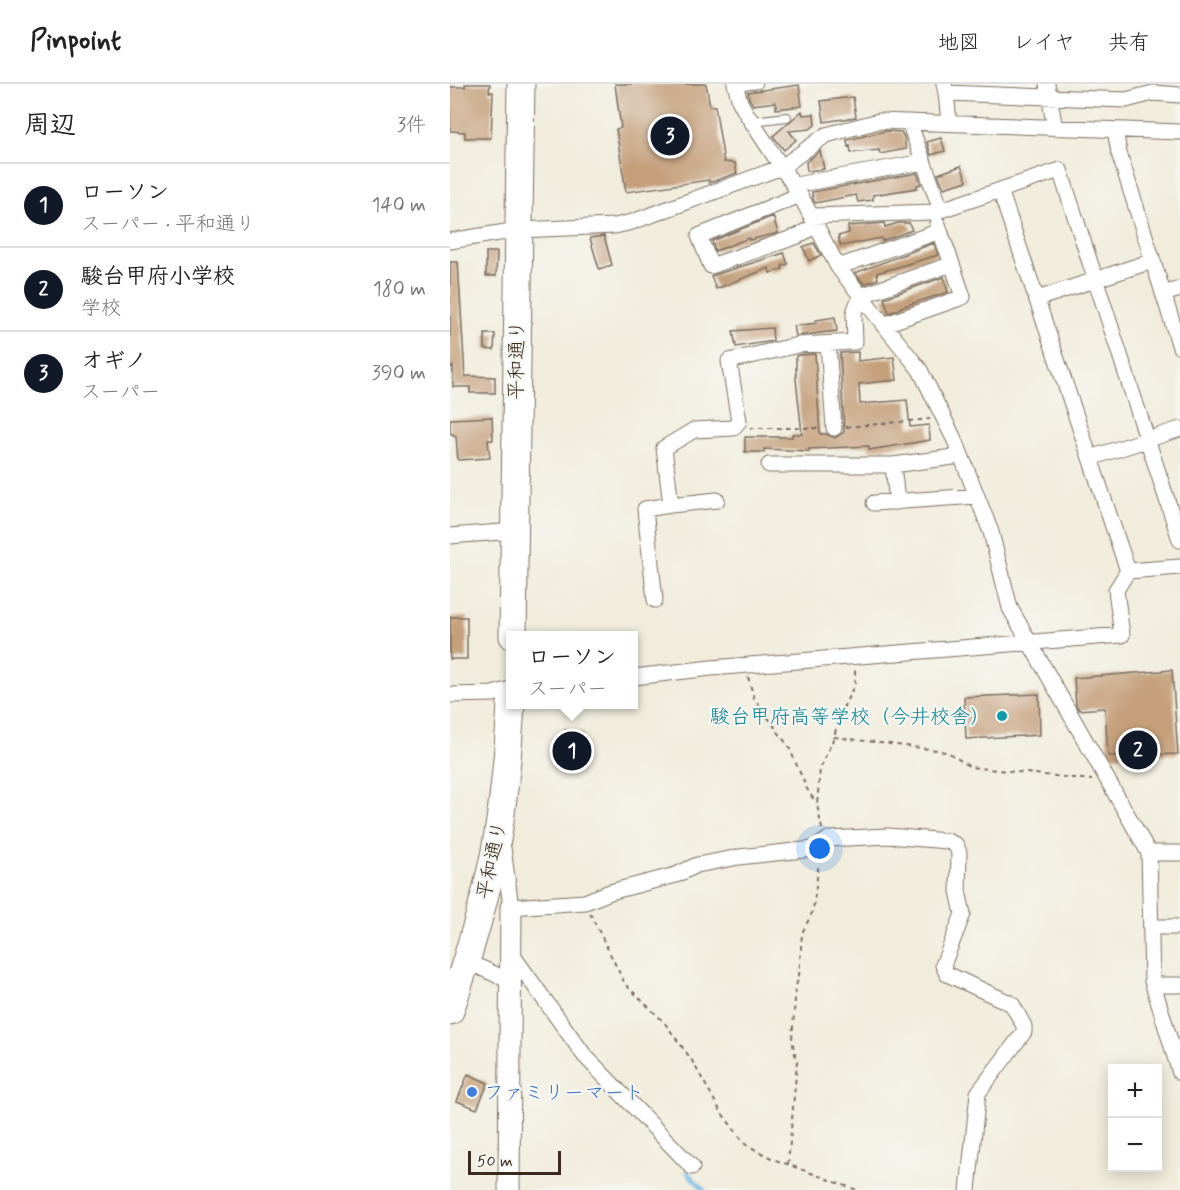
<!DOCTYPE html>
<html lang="ja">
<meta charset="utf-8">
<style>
body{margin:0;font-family:Mynerve,"Klee One",sans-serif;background:#f6f6f6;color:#222}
.controls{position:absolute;right:18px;bottom:18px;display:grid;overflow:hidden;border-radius:0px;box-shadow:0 3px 15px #0003}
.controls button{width:54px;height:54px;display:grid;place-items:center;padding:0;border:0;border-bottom:2px solid #e0e0e0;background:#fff;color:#222;font:30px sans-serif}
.scale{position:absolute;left:18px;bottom:15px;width:93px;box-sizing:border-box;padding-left:6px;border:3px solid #3b2a1e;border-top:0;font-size:16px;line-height:21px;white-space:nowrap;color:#3b2a1e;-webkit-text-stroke:4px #f6f6f2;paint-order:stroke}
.you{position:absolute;left:370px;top:765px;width:21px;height:21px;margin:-15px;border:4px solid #fff;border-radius:50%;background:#1a73e8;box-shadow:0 0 0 9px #1a73e833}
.badge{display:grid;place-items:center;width:39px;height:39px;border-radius:50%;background:#111827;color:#fff;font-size:20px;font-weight:700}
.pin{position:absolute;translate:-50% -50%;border:3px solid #fff;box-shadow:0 2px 6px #0006}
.popup{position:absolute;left:56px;top:547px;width:132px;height:78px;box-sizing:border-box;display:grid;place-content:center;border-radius:0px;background:#fff;filter:drop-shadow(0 2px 4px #0005);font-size:20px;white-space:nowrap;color:#767676}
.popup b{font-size:22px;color:#222}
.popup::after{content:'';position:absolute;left:50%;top:100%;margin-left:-12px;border:12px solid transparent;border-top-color:#fff}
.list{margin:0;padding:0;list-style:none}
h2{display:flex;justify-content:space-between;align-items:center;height:78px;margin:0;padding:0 24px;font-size:26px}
h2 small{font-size:20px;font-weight:400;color:#767676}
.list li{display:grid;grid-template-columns:39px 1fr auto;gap:18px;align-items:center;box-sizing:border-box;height:84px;padding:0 24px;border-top:2px solid #e0e0e0}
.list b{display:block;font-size:22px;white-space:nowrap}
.list p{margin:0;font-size:20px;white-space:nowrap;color:#767676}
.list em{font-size:20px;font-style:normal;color:#767676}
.map{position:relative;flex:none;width:730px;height:1106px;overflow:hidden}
header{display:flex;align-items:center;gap:36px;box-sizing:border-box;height:84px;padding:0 30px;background:#fff;border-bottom:2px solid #e0e0e0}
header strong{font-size:28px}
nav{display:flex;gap:33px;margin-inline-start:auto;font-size:21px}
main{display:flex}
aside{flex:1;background:#fff}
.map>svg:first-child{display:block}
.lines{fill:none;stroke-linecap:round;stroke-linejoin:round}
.stream{stroke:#68bae4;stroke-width:4}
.building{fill:#c49f7a}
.lane-casing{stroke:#7b6e60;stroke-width:10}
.street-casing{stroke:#7b6e60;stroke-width:17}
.secondary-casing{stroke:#7b6e60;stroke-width:23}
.highway-casing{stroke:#7b6e60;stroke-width:29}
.path{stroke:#7b6e60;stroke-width:2;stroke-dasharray:4.5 4.5;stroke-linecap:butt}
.lane{stroke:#fff;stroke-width:8}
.street{stroke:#fff;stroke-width:15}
.secondary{stroke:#fff;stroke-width:21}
.highway{stroke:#fff;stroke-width:27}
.culture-dot{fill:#0f9aa8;stroke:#f6f6f2;stroke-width:2}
.shop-dot{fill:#3f7fe0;stroke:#f6f6f2;stroke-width:2}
.labels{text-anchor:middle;stroke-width:4.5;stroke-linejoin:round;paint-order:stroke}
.street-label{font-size:20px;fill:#3b2a1e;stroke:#f6f6f2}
.culture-label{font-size:20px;fill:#0d838f;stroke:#f6f6f2;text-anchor:end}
.shop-label{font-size:20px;fill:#366cbe;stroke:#f6f6f2;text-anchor:start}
</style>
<header>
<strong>Pinpoint</strong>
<nav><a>地図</a><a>レイヤ</a><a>共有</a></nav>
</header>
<main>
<aside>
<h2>周辺<small>3件</small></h2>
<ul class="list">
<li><span class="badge">1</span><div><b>ローソン</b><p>スーパー · 平和通り</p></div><em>140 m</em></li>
<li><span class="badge">2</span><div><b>駿台甲府小学校</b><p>学校</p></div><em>180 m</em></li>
<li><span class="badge">3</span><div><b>オギノ</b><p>スーパー</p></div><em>390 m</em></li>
</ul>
</aside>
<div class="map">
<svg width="730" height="1106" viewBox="0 0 730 1106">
<rect width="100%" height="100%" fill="#f6f6f2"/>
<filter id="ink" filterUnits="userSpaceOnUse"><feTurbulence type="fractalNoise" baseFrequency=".0167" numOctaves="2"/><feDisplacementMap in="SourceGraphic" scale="12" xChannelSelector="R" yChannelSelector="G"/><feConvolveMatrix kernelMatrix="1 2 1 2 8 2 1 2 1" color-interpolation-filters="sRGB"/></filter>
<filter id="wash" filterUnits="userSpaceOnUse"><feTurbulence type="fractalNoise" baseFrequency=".008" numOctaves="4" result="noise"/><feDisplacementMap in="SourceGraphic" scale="24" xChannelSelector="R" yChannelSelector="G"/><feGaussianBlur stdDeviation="1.35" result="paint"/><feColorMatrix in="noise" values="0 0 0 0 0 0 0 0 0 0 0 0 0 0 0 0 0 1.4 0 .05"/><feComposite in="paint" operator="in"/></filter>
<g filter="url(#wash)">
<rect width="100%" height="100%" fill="#f1ecdb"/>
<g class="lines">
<path class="stream" d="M 237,1088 L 254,1106"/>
</g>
<g id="blocks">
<path class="building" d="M 15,0 L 40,0 L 39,8 L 43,8 L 41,54 L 15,54 L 15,48 L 0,47 L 0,3 L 15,3 Z
M 165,0 L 256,0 L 260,22 L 265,22 L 274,78 L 285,79 L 287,89 L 259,99 L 259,96 L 176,108 L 166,45 L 171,44 Z
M 349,1 L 352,22 L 326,25 L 326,18 L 303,21 L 299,14 L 298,8 Z
M 403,13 L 406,33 L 374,38 L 371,17 Z
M 352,27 L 353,31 L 364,30 L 365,41 L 360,45 L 339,47 L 346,56 L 334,66 L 323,52 Z
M 435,47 L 451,48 L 454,53 L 456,65 L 430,70 L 429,66 L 401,69 L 400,62 L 398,63 L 397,56 Z
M 491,54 L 495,67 L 481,71 L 477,58 Z
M 370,67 L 374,85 L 357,87 L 356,78 Z
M 511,82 L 517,97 L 494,104 L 488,90 Z
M 467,89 L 471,100 L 467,101 L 467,104 L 423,111 L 423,116 L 408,118 L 406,111 L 365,119 L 363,115 L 362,108 Z
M 323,132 L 328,149 L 299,156 L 299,154 L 265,167 L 262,157 Z
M 434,139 L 435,143 L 448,139 L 459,139 L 462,146 L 432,157 L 431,154 L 391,162 L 388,152 L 399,149 L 398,142 Z
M 154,152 L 162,181 L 149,185 L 140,154 Z
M 364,159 L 371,171 L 359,177 L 353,163 Z
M 484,159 L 488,171 L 427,189 L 428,195 L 414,200 L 405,189 Z
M 36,168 L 47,168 L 46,192 L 36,192 Z
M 334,169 L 338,180 L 332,182 L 333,185 L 320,189 L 319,184 L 266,205 L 261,192 Z
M 0,178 L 8,178 L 15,292 L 45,293 L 45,309 L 20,309 L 20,303 L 3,303 L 3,282 L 0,283 Z
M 494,193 L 498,208 L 451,223 L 451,224 L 439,229 L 434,214 Z
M 385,233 L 387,247 L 346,252 L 344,242 L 367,239 L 366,236 Z
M 322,244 L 323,257 L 286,263 L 283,247 Z
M 35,250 L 45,250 L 44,266 L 35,265 Z
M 408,268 L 408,277 L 444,273 L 447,296 L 409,300 L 410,320 L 457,316 L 460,343 L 479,341 L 480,356 L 419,366 L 419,362 L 359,365 L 359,367 L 314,365 L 314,368 L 295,368 L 295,353 L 342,353 L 342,350 L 352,350 L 346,295 L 346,272 L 349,271 L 365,270 L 370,350 L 376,350 L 385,354 L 394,348 L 390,269 Z
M 42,333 L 43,356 L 38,356 L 40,374 L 8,376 L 6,352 L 0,349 L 0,335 Z
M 0,533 L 17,533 L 17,575 L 0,575 Z
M 722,586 L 728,670 L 658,672 L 655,624 L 629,626 L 626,621 L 624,594 Z
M 589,610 L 590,651 L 516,655 L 514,613 Z
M 115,646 L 133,649 L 130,686 L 111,684 Z
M 18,990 L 38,999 L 27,1025 L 7,1017 Z"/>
</g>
</g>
<g filter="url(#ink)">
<use href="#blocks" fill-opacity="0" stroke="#7b6e60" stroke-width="1.5"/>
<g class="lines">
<g class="lane-casing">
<path id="lane" d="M 286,3 L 308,0
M 302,37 L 337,33"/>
</g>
<g class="street-casing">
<path id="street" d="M 285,0 L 290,18 L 296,29 L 350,111 L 388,183 L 470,286 L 507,361 L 541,448 L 560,524 L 699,769 L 702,897 L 730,989
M 494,0 L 496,9 L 676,16 L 703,9 L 730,11
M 597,0 L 605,44
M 496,9 L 499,39
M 459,38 L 491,126
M 665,46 L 669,69 L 730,263
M 345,101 L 473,78
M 550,106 L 678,487
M 350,111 L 249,152 L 261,182 L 348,152 L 367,140
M 362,132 L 485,128 L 610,86 L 730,456
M 0,157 L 68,146 L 165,142 L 182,138 L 332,83 L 376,51 L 429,37 L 730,48
M 388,183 L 490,147 L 488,140
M 713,210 L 730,205
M 587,215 L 702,177
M 433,241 L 513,213 L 502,180
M 378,260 L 384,344
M 640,374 L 730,345
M 319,381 L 443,381 L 511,372
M 443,381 L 447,418
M 267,416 L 221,421 L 214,364 L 244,346 L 283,344 L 289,337 L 279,277 L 348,261 L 405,258 L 404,229 L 410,212 L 502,180 L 490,147
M 424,419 L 527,412
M 0,452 L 64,447
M 678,487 L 730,483
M 205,516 L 195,425 L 221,421
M 184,593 L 261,584 L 672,551 L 666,506 L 678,487
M 0,611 L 43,610 L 60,605
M 53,764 L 61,823 L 135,818 L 160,808 L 226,791 L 247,781 L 289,773 L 363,765 L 379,755 L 438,752 L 497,757 L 506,761 L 509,769 L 508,807 L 513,830 L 493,881 L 497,890 L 562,920 L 574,942 L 574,948 L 528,1009 L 518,1106
M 699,769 L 730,769
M 701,843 L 730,843
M 61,869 L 134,971 L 242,1083
M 16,877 L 62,898
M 703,901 L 730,901"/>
</g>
<g class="secondary-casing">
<path id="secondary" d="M 59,1106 L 61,823"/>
</g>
<g class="highway-casing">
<path id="highway" d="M 63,552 L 71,0
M 0,927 C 17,876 33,825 44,772 C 54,722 58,671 61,620"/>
</g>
<path class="path" d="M 396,343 L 480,335
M 300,344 L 370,344
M 298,593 L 304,614 L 339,663 L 357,705 L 366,719
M 384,653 L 487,666 L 499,669 L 520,683 L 642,696
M 372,745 L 367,721 L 370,685 L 384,653 L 390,630 L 405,600 L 405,585
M 140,829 L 175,900 L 214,938 L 241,975 L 271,1028 L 295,1060 L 323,1075 L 407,1106
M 338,1080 L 347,979 L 342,956 L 346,902 L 349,892 L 352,849 L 363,827 L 369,777"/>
<use href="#lane" class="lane"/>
<use href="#street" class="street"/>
<use href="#secondary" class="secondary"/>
<use href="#highway" class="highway"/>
</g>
</g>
<circle class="culture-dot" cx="552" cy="632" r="6"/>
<circle class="shop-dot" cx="22" cy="1008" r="6"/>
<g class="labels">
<g class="street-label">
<text transform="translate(66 276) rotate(-89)" y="7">平和通り</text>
<text transform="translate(41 776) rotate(-78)" y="7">平和通り</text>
</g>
<g class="culture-label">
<text x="540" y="639">駿台甲府高等学校（今井校舎）</text>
</g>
<g class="shop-label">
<text x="34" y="1015">ファミリーマート</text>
</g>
</g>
</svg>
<div class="controls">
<button>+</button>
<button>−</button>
</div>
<div class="scale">50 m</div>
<div class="you"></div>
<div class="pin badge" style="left:122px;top:667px">1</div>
<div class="popup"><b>ローソン</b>スーパー</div>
<div class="pin badge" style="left:688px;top:666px">2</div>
<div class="pin badge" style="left:220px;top:52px">3</div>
</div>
</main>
